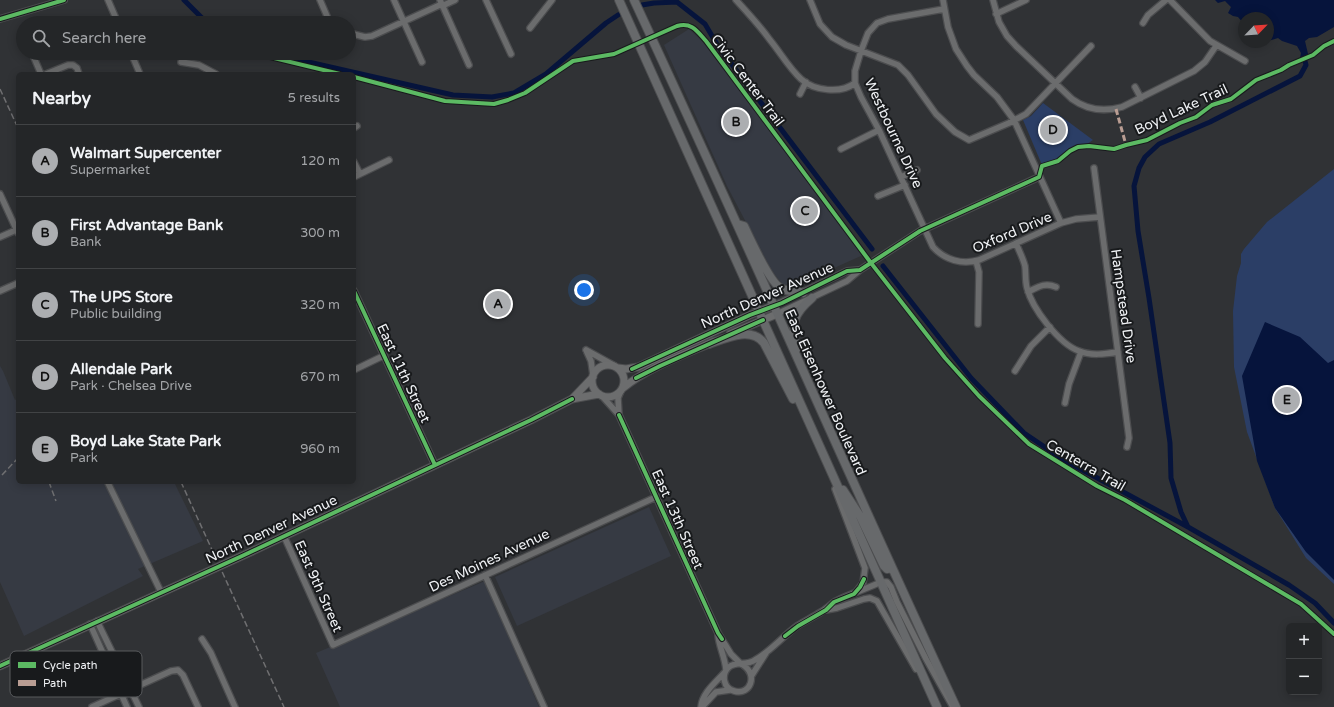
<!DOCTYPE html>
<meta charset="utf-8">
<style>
body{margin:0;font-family:"Varela Round",sans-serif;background:#2c2e30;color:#f1f3f6}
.controls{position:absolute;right:12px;bottom:12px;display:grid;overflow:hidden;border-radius:6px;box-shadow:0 2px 10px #0003}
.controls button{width:36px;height:36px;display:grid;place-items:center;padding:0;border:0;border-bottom:1px solid #414345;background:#242628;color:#f1f3f6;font:20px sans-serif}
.compass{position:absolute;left:1238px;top:12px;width:36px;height:36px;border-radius:50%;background:#242628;box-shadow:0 2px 10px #0003;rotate:65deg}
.you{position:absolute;left:584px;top:290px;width:14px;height:14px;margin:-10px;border:3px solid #fff;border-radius:50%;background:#1a73e8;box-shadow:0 0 0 6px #1a73e833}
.badge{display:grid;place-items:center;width:26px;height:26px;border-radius:50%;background:#acaeb1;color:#111;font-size:13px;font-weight:700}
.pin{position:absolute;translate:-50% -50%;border:2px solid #fff;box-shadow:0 1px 4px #0006}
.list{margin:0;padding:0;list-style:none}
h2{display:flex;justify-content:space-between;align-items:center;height:52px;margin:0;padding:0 16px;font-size:17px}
h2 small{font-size:13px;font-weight:400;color:#a3a5a8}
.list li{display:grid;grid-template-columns:26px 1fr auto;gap:12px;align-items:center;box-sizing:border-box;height:72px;padding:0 16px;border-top:1px solid #414345}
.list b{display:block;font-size:15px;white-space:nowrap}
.list p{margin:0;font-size:13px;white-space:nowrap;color:#a3a5a8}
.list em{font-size:13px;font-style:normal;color:#a3a5a8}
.icon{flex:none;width:22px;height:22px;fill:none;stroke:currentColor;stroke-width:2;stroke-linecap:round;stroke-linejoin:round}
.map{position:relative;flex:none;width:1334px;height:707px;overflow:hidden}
.search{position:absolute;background:#242628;box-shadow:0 2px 10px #0003;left:16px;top:16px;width:340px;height:44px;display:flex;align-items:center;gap:10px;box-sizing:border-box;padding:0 14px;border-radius:22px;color:#a3a5a8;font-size:15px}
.panel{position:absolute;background:#242628;box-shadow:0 2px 10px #0003;left:16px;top:72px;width:340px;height:412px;border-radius:6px}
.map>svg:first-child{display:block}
.built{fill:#363a43}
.green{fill:#2b3e66}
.water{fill:#06143c}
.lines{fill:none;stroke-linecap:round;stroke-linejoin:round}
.canal{stroke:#06143c;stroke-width:5}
.minor-casing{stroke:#4c4d4f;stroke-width:8}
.major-casing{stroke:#4c4d4f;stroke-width:9}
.highway-casing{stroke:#4c4d4f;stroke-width:10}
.minor{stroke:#6b6c6d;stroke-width:5.5}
.major{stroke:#6c6d6e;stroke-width:7}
.highway{stroke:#67696b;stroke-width:8}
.rail{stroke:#6f6f71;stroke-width:1.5;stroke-dasharray:6 3;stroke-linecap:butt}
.quiet{stroke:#b99d93;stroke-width:3;stroke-dasharray:6 3;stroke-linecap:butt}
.cycleway-casing{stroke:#181a1c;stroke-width:6}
.cycleway{stroke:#5cba63;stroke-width:4}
.labels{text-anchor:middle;stroke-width:4;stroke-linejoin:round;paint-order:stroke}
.street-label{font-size:14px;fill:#eff1f4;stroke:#181a1c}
.key{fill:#181a1c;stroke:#585a5d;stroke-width:1}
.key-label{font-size:11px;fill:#eff1f4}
</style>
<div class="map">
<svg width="1334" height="707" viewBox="0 0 1334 707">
<rect width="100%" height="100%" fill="#303235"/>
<path class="built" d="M 689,29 L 702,41 L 863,255 L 794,286 L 782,284 L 771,270 L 727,186 L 664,45 Z
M 0,366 L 3,371 L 15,400 L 18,398 L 18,482 L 174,482 L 203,541 L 138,569 L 143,576 L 24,636 L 0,582 Z
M 649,507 L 671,556 L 517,626 L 495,577 Z
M 485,581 L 539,707 L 340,707 L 316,653 Z"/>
<path class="green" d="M 1043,103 L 1093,140 L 1084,146 L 1078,147 L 1071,151 L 1053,164 L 1042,165 L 1023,120 L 1031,116 Z
M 1334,169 L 1334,584 L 1306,558 L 1275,508 L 1247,432 L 1234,367 L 1233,311 L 1237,276 L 1241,263 L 1241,254 L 1244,249 L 1267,222 Z"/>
<path class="water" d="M 1215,0 L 1334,0 L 1334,27 L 1317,37 L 1309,38 L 1305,41 L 1308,54 L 1305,61 L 1300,58 L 1301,53 L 1297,46 L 1282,41 L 1278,38 L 1268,41 L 1268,18 L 1244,18 L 1244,24 L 1238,17 L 1233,16 L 1228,13 L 1231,7 L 1225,1 L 1218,3 Z
M 1265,322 L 1300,337 L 1328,363 L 1334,360 L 1334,580 L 1306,552 L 1275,508 L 1257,461 L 1242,376 Z"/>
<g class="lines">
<path class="canal" d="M 184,0 L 207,23
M 642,5 L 654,3 L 677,2 L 705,24 L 718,46 L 872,249
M 269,53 L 453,95 L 492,97 L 514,93 L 546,74 L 606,23 L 618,15
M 883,266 L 971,378 L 1024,433 L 1064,460 L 1188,527 L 1289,585 L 1315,603 L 1334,623
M 1188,527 L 1181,512 L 1171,478 L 1170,443 L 1149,298 L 1138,231 L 1134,186 L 1139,168 L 1145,157 L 1159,144 L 1210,122 L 1300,76 L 1306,65 L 1305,61"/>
<g class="minor-casing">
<path id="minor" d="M 108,0 L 118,23
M 320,0 L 330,23
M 394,0 L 422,62
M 440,0 L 469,65
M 486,0 L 511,54
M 736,0 C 748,13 760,26 770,40 C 780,52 789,68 801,79 C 814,91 841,94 855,83
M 810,0 L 820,24 L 832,37 L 846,45 L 898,65 L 908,75 L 936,114 L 955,132 L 969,140 L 1009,123 L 1026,114 L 1091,46
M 943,0 L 948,27 L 956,49 L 967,66 L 974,75 L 997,97 L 1014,120 L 1061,223
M 993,0 L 999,22 L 1007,36 L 1016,46 L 1072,99 C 1087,110 1104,112 1122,107 L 1194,71 L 1205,62 L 1216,46
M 1170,0 L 1210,41 L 1245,61
M 442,6 L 455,0
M 944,9 L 888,19 L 877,23 L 868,33 L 861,51 L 855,71 L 855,83 L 861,97 L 879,130 L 933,247 C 945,260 962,265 979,260 L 1061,223 L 1076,219 L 1100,217
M 996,14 L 1026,0
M 0,19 L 64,0
M 1143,23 L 1148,15 L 1166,0
M 530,28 L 552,0
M 349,33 L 365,37 L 372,36 L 442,4
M 32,53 L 41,74
M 131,53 L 140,74
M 181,62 L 199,65 L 216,74
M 46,74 L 68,65 L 73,65 L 77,68 L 79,74
M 1135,87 L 1141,98
M 800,94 L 806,82
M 354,128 L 357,126
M 841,149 L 879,130
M 354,162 L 360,174
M 1094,168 L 1129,438 L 1127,447
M 354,177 L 389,160
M 901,177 L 917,170
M 0,194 L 18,233
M 878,196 L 905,185
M 0,237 L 16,230
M 1016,243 C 1019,251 1023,258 1025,266 C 1026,273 1025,281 1027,288 C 1032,308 1059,344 1079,351 C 1091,356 1105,354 1118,352
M 976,261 L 979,272 L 978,324
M 0,291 L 18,283
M 354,291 L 435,465
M 1028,292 C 1038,287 1045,282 1056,287
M 773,306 L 847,271 L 859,270
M 777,314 L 847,281 L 860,270 L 920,231 L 1039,177
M 586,350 L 615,366
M 586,350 L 591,361 L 593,375
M 354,370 L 383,356
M 1015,371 L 1031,346 L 1050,327
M 602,396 L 619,415 L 718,633 L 731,654 L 741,664
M 1065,403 L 1069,384 L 1081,352
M 619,415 L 618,398 L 621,391
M 108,483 L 161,592
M 835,489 L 865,568 L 863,583 L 856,592
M 284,536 L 333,645 L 656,497
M 485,575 L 544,707
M 826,610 L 837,608 L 864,599 L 870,598 L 877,601 L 916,669
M 97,621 L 139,707
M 90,624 L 127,707
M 718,635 C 719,647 725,657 726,670
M 202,639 L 211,653 L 235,707
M 743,665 C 758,674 751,696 734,691 C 723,688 721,674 729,667 C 736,661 746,666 755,660 C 771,651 782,637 797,626 C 805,621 813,617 821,612 C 826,609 831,604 836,601 C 850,594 866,589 881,582 L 887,582 L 891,587 L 897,602 L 926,659 L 953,707
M 752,675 L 766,653
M 92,707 L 171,671 L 178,670 L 183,675 L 198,707
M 701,707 C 702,693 716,682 725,672
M 702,707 L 716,692 L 730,690"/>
</g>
<g class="major-casing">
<path id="major" d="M 730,334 L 777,314
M592 381a16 16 0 1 1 32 0a16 16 0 1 1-32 0Z
M 618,368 L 626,369 L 638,367 L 750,315 L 773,306
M 623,388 C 649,367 683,355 713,342
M 572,399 L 593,377
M 0,666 L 242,556 L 531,420 L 572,399 L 599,394"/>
</g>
<g class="highway-casing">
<path id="highway" d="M 619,0 L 937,707
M 634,0 C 744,235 847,472 956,707
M 737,224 L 744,226 C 750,239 771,285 782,289 C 790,292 796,290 803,293
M 709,344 C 726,338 751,326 764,343 L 793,399
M 796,349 C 791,324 792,315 812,298
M 843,490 L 860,516 L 884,566 L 887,569 L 891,568"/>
</g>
<use href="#minor" class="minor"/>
<use href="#major" class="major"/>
<use href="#highway" class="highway"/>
<path class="rail" d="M 0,89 L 18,128
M 2,475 L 18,458
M 49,482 L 56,501
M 181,482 L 284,707"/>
<path class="quiet" d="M 1116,109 L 1126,145"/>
<g class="cycleway-casing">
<path id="cycleway" d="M 0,19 L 64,0
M 253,53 L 340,74
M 354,77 L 445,101 L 494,104 L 508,100 L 525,93 L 573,61 L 614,54 L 677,26 C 692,22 697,31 706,41 L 871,263 L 945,358 L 979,396 L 1029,444 L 1097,486 L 1125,500 L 1301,604 L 1334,634
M 354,291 L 435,465
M 632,369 L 750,315 L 782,303 L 847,271 L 860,270 L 920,231 L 1039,177 L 1042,166 L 1058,161 L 1070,151 L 1078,147 L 1089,146 L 1114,149 L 1126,145 L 1147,140 L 1180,123 L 1196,117 L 1212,105 L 1231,99 L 1256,80 L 1281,70 L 1289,65 L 1313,55 L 1324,46 L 1334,41
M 636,378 L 660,366 L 763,320
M 619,415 L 718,633 L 722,639
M 785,636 L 798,626 L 826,610 L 834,602 L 854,594 L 860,587 L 864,579
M 0,666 L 242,556 L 531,420 L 572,399"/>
</g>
<use href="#cycleway" class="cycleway"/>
</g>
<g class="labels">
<g class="street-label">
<text transform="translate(748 80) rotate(53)" y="5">Civic Center Trail</text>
<text transform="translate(1181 109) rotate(-25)" y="5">Boyd Lake Trail</text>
<text transform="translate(894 133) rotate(65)" y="5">Westbourne Drive</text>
<text transform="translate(1012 232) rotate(-23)" y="5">Oxford Drive</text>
<text transform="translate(767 295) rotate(-24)" y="5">North Denver Avenue</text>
<text transform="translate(1124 306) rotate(82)" y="5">Hampstead Drive</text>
<text transform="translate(404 373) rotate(65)" y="5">East 11th Street</text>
<text transform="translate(826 392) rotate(66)" y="5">East Eisenhower Boulevard</text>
<text transform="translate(1086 465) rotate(30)" y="5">Centerra Trail</text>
<text transform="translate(678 519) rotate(66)" y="5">East 13th Street</text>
<text transform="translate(271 529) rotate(-25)" y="5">North Denver Avenue</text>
<text transform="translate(489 560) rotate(-25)" y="5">Des Moines Avenue</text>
<text transform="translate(319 586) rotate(66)" y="5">East 9th Street</text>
</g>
</g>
<rect x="10" y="651" width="132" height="46" rx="6" class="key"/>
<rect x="18" y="662" width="18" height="6" fill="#5cba63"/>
<rect x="18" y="680" width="18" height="6" fill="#b99d93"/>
<g class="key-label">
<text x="43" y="669">Cycle path</text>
<text x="43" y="687">Path</text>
</g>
</svg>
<div class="controls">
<button>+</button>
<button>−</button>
</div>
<svg class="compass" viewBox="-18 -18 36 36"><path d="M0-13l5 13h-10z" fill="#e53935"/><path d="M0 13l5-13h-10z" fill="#a3a5a8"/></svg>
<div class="you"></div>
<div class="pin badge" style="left:498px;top:304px">A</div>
<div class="pin badge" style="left:736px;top:122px">B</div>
<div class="pin badge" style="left:805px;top:211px">C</div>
<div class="pin badge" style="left:1053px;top:130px">D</div>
<div class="pin badge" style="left:1287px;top:400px">E</div>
<div class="search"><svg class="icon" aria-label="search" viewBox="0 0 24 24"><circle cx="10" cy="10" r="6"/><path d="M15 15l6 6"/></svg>Search here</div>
<section class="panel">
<h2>Nearby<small>5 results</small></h2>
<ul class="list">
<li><span class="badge">A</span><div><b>Walmart Supercenter</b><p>Supermarket</p></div><em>120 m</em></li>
<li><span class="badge">B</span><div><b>First Advantage Bank</b><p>Bank</p></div><em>300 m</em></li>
<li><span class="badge">C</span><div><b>The UPS Store</b><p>Public building</p></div><em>320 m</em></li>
<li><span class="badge">D</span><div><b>Allendale Park</b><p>Park · Chelsea Drive</p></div><em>670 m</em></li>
<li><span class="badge">E</span><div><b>Boyd Lake State Park</b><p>Park</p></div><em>960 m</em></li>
</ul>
</section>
</div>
